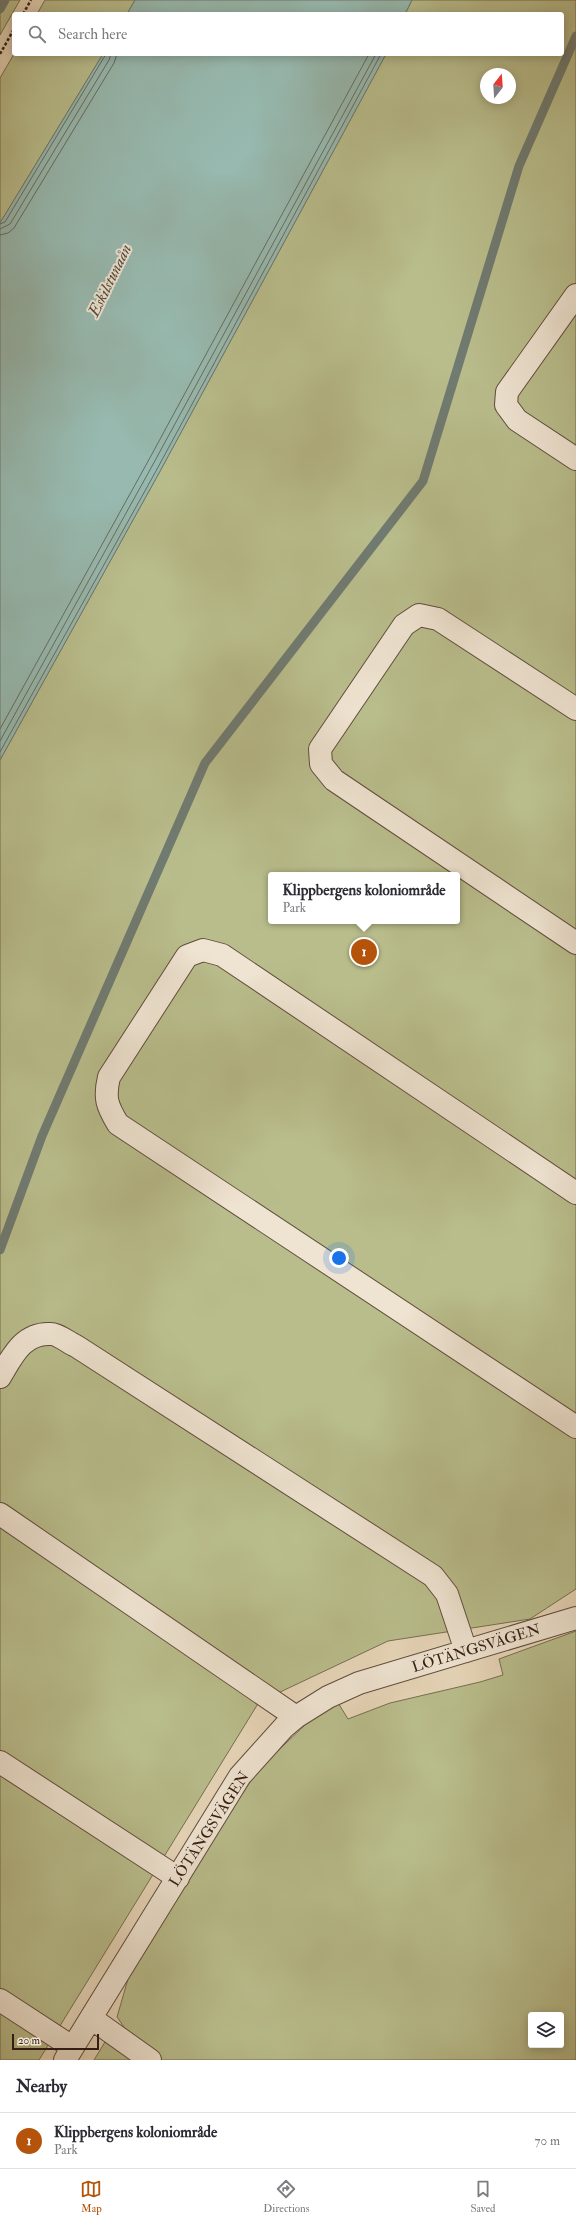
<!DOCTYPE html>
<meta charset="utf-8">
<style>
body{margin:0;font-family:"IM FELL Double Pica",serif;background:#f7f7f7;color:#2b2b33}
.controls{position:absolute;right:12px;bottom:12px;display:grid;overflow:hidden;border-radius:4px;box-shadow:0 2px 10px #0003}
.controls button{width:36px;height:36px;display:grid;place-items:center;padding:0;border:0;border-bottom:1px solid #e1e1e2;background:#fff;color:#2b2b33;font:20px sans-serif}
.compass{position:absolute;left:480px;top:68px;width:36px;height:36px;border-radius:50%;background:#fff;box-shadow:0 2px 10px #0003;rotate:17deg}
.scale{position:absolute;left:12px;bottom:10px;width:87px;box-sizing:border-box;padding-left:4px;border:2px solid #351e14;border-top:0;font-size:11px;line-height:14px;white-space:nowrap;color:#351e14;-webkit-text-stroke:3px #efe4d2;paint-order:stroke}
.you{position:absolute;left:339px;top:1258px;width:14px;height:14px;margin:-10px;border:3px solid #fff;border-radius:50%;background:#1a73e8;box-shadow:0 0 0 6px #1a73e833}
.badge{display:grid;place-items:center;width:26px;height:26px;border-radius:50%;background:#b45309;color:#fff;font-size:13px;font-weight:700}
.pin{position:absolute;translate:-50% -50%;border:2px solid #fff;box-shadow:0 1px 4px #0006}
.popup{position:absolute;left:268px;top:872px;width:192px;height:52px;box-sizing:border-box;display:grid;place-content:center;border-radius:4px;background:#fff;filter:drop-shadow(0 1px 3px #0005);font-size:13px;white-space:nowrap;color:#7c7c81}
.popup b{font-size:15px;color:#2b2b33}
.popup::after{content:'';position:absolute;left:50%;top:100%;margin-left:-8px;border:8px solid transparent;border-top-color:#fff}
.list{margin:0;padding:0;list-style:none}
h2{display:flex;justify-content:space-between;align-items:center;height:52px;margin:0;padding:0 16px;font-size:17px}
h2 small{font-size:13px;font-weight:400;color:#7c7c81}
.list li{display:grid;grid-template-columns:26px 1fr auto;gap:12px;align-items:center;box-sizing:border-box;height:56px;padding:0 16px;border-top:1px solid #e1e1e2}
.list b{display:block;font-size:15px;white-space:nowrap}
.list p{margin:0;font-size:13px;white-space:nowrap;color:#7c7c81}
.list em{font-size:13px;font-style:normal;color:#7c7c81}
.icon{flex:none;width:22px;height:22px;fill:none;stroke:currentColor;stroke-width:2;stroke-linecap:round;stroke-linejoin:round}
.map{position:relative;flex:none;width:576px;height:2060px;overflow:hidden}
.search{position:absolute;background:#fff;box-shadow:0 2px 10px #0003;left:12px;right:12px;top:12px;height:44px;display:flex;align-items:center;gap:10px;box-sizing:border-box;padding:0 14px;border-radius:4px;color:#7c7c81;font-size:15px}
.sheet{height:108px;background:#fff}
nav{display:flex;justify-content:space-around;align-items:center;box-sizing:border-box;height:56px;border-top:1px solid #e1e1e2;background:#fff;font-size:11px;color:#7c7c81}
nav a{display:grid;justify-items:center;gap:2px}
nav .on{color:#b45309}
.map>svg:first-child{display:block}
.green{fill:#b9bd8c;stroke:#776e50;fill-rule:evenodd}
.water{fill:#97b9af;stroke:#707b71}
.lines{fill:none;stroke-linecap:round;stroke-linejoin:round}
.shore{stroke:#666c62;stroke-width:1}
.stream{stroke:#707b71;stroke-width:9}
.minor-casing{stroke:#624c3d;stroke-width:24}
.path{stroke:#351e14;stroke-width:2.5;stroke-dasharray:3 2;stroke-linecap:butt}
.minor{stroke:#efe4d2;stroke-width:22}
.labels{text-anchor:middle;stroke-width:4;stroke-linejoin:round;paint-order:stroke}
.street-label{font-size:15px;fill:#351e14;stroke:#efe4d2}
.water-label{font-size:16px;font-style:italic;fill:#524c42;stroke:#efe4d2}
</style>
<div class="map">
<svg width="576" height="2060" viewBox="0 0 576 2060">
<rect width="100%" height="100%" fill="#e7d6b9"/>
<filter id="stains"><feTurbulence type="fractalNoise" baseFrequency=".005" numOctaves="4"/><feColorMatrix values="0 0 0 0 .2 0 0 0 0 .09 0 0 0 0 .02 0 0 0 .5 -.17"/></filter>
<radialGradient id="worn" r=".72"><stop offset=".6" stop-color="#630" stop-opacity="0"/><stop offset="1" stop-color="#630" stop-opacity=".3"/></radialGradient>
<path class="green" d="M 0,0 L 20,0 L 0,35 Z
M 45,0 L 135,0 L 127,14 L 37,14 Z
M 412,0 L 576,0 L 576,1589 L 530,1619 L 388,1641 L 259,1702 L 39,2060 L 0,2060 L 0,760 L 159,473 L 386,54 L 562,54 L 562,14 L 405,14 ZM 486,74 L 510,74 L 510,98 L 486,98 ZM 271,875 L 457,875 L 457,921 L 271,921 Z
M 14,54 L 103,54 L 0,223 L 0,78 Z
M 576,1631 L 576,2060 L 162,2060 L 133,2040 L 117,2017 L 128,1979 L 228,1816 L 257,1771 L 310,1720 L 337,1701 L 348,1719 L 390,1703 L 480,1682 L 503,1675 L 499,1659 ZM 531,2015 L 561,2015 L 561,2045 L 531,2045 Z
M 105,2042 L 136,2060 L 94,2060 Z"/>
<path class="water" d="M 135,0 L 412,0 L 405,14 L 127,14 Z
M 103,54 L 386,54 L 159,473 L 0,760 L 0,223 Z"/>
<g class="lines">
<path class="shore" d="M 0,224 L 5,222 L 106,54
M 0,229 L 10,224 L 109,60 L 111,54
M 0,235 L 8,233 L 14,228 L 114,63 L 117,54
M 0,729 L 146,465 L 369,54
M 0,741 L 151,468 L 376,54
M 0,752 L 156,471 L 381,54"/>
<path class="stream" d="M 0,9 L 5,0
M 0,1250 L 42,1136 L 205,763 L 423,481 L 519,166 L 576,36"/>
<g class="minor-casing">
<path id="minor" d="M 576,295 L 507,392 L 506,405 L 517,420 L 576,459
M 576,709 L 438,619 L 419,615 L 404,625 L 320,749 L 321,764 L 334,780 L 576,943
M 576,1193 L 222,955 L 203,950 L 187,956 L 109,1077 C 104,1098 107,1106 118,1124 L 576,1427
M 0,1377 C 12,1357 23,1332 51,1334 C 58,1334 69,1343 76,1346 L 433,1576 L 447,1594 L 466,1651
M 0,1514 L 296,1717
M 0,1762 L 178,1878
M 0,2000 L 72,2047
M 91,2018 L 150,2060
M 65,2060 L 240,1776 L 284,1727 L 296,1717 L 328,1697 L 359,1683 L 576,1618"/>
</g>
<path class="path" d="M 23,14 L 31,0
M 0,54 L 14,29"/>
<use href="#minor" class="minor"/>
</g>
<g class="labels">
<g class="street-label">
<text transform="translate(476 1648) rotate(-17)" y="5">LÖTÄNGSVÄGEN</text>
<text transform="translate(209 1829) rotate(-57)" y="5">LÖTÄNGSVÄGEN</text>
</g>
<g class="water-label">
<text transform="translate(109 280) rotate(-64)" y="6">Eskilstunaån</text>
</g>
</g>
<rect width="100%" height="100%" filter="url(#stains)"/>
<rect width="100%" height="100%" fill="url(#worn)"/>
</svg>
<div class="controls">
<button><svg class="icon" aria-label="layers" viewBox="0 0 24 24"><path d="M12 4l9 5-9 5-9-5zM3 14l9 5 9-5"/></svg></button>
</div>
<svg class="compass" viewBox="-18 -18 36 36"><path d="M0-13l5 13h-10z" fill="#e53935"/><path d="M0 13l5-13h-10z" fill="#7c7c81"/></svg>
<div class="scale">20 m</div>
<div class="you"></div>
<div class="pin badge" style="left:364px;top:952px">1</div>
<div class="popup"><b>Klippbergens koloniområde</b>Park</div>
<div class="search"><svg class="icon" aria-label="search" viewBox="0 0 24 24"><circle cx="10" cy="10" r="6"/><path d="M15 15l6 6"/></svg>Search here</div>
</div>
<section class="sheet">
<h2>Nearby<small></small></h2>
<ul class="list">
<li><span class="badge">1</span><div><b>Klippbergens koloniområde</b><p>Park</p></div><em>70 m</em></li>
</ul>
</section>
<nav>
<a class="on"><svg class="icon" aria-label="map" viewBox="0 0 24 24"><path d="M3 6l6-2 6 2 6-2v14l-6 2-6-2-6 2zM9 4v14M15 6v14"/></svg>Map</a>
<a><svg class="icon" aria-label="directions" viewBox="0 0 24 24"><path d="M12 3l9 9-9 9-9-9zM9 14v-3h6M13 9l2 2-2 2"/></svg>Directions</a>
<a><svg class="icon" aria-label="saved" viewBox="0 0 24 24"><path d="M7 4h10v16l-5-4-5 4z"/></svg>Saved</a>
</nav>
